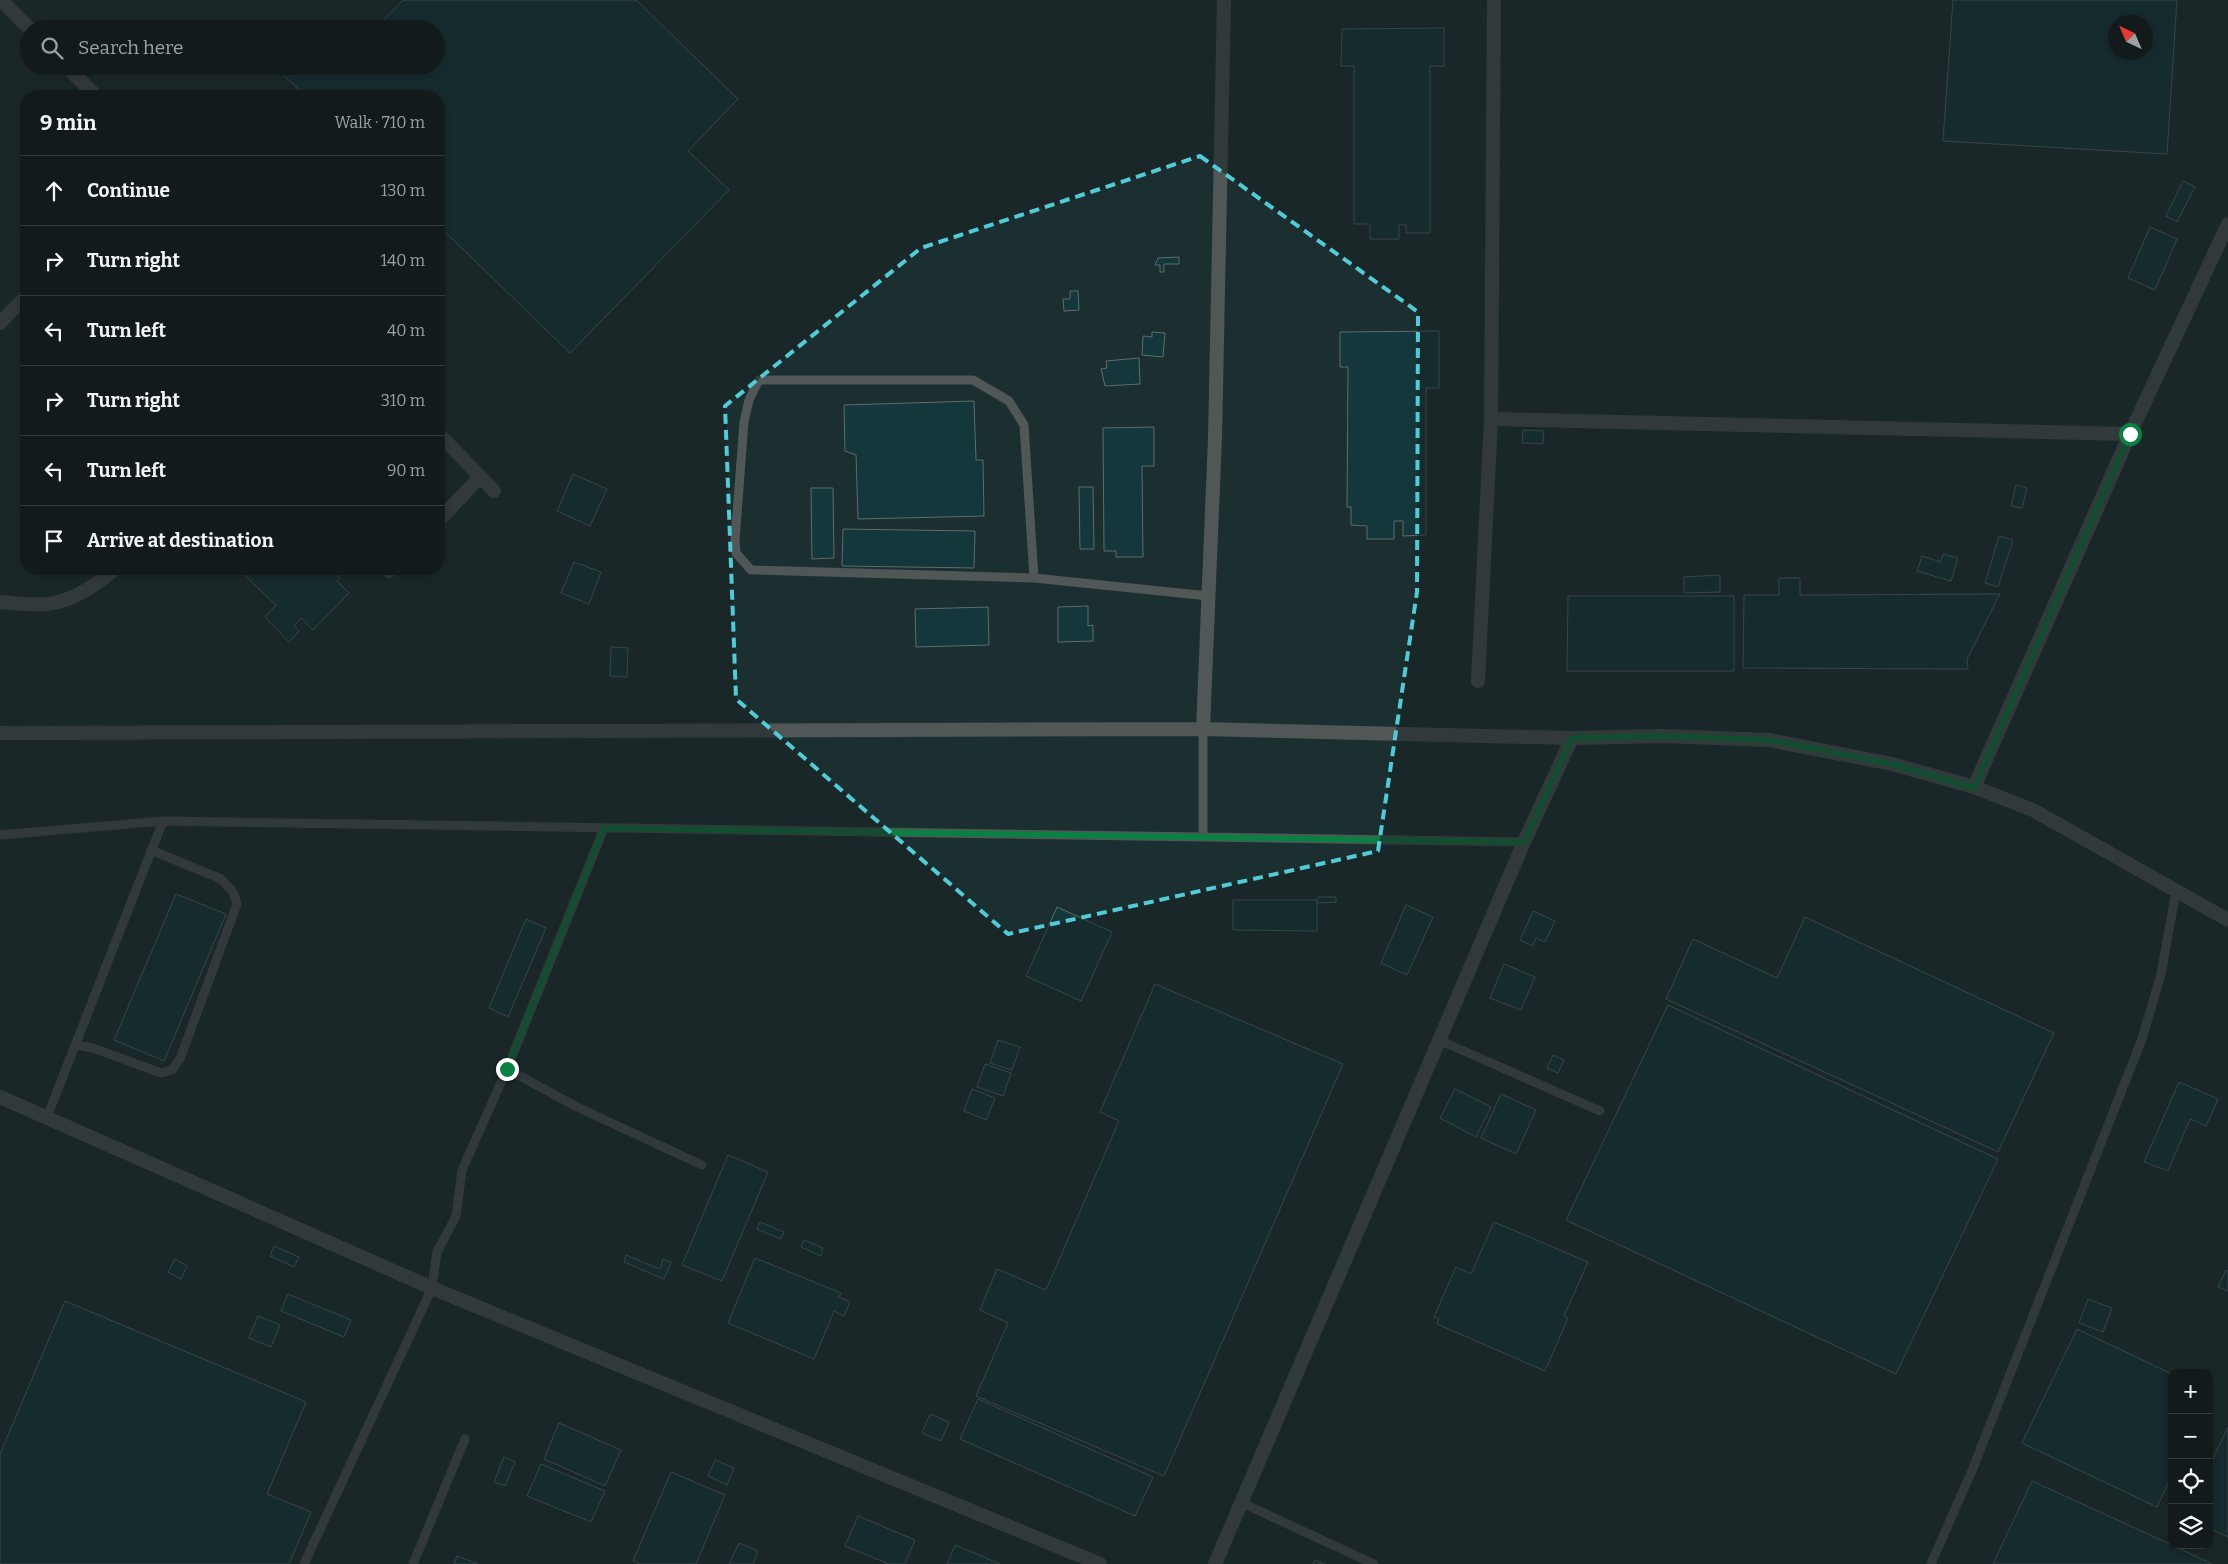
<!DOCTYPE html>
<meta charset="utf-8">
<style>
body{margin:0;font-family:Bitter,serif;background:#202728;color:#f1f3f6}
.controls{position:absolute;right:15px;bottom:15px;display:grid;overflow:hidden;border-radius:10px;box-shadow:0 2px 8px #0003}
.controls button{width:45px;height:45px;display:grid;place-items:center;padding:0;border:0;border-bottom:1px solid #32383a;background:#131a1b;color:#f1f3f6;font:25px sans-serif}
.compass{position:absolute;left:2108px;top:15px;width:45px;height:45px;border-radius:50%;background:#131a1b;box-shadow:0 2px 8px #0003;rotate:316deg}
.stop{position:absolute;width:15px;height:15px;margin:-11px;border:4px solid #0b8043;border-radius:50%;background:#fff}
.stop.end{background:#0b8043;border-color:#fff;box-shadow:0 1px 5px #0008}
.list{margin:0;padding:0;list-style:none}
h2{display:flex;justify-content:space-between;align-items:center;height:65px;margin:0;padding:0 20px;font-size:21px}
h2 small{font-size:16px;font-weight:400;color:#9da1a3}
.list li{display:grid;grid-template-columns:32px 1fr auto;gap:15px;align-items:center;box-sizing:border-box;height:70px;padding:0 20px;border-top:1px solid #32383a}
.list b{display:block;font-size:19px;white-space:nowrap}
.list em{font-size:16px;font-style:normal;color:#9da1a3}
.icon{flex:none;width:28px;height:28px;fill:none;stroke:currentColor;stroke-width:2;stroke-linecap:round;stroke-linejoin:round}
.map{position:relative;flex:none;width:2228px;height:1564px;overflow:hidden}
.search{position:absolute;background:#131a1b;box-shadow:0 2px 8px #0003;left:20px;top:20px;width:425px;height:55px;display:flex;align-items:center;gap:12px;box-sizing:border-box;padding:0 18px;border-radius:28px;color:#9da1a3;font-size:19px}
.panel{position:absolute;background:#131a1b;box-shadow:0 2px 8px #0003;left:20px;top:90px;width:425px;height:485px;border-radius:20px}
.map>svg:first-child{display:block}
.built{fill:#1b2e30;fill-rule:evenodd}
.building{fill:#13373b;stroke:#606c6d;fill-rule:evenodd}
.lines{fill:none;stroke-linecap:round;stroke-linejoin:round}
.service{stroke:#515657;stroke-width:9}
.minor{stroke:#515657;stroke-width:14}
.route{stroke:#0b8043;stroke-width:6}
.marked{fill:none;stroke:#52cbd7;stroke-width:4;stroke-dasharray:10 6;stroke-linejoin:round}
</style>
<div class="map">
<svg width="2228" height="1564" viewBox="0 0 2228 1564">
<rect width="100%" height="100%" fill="#192324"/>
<path class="built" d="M 0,0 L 2228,0 L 2228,1564 L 0,1564 ZM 2116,22 L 2146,22 L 2146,52 L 2116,52 ZM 29,29 L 436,29 L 436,66 L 29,66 ZM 26,96 L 439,96 L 439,569 L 26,569 ZM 2172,1373 L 2209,1373 L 2209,1545 L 2172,1545 Z"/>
<path class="building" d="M 403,0 L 636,0 L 738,99 L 688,151 L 729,190 L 570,353 L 439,226 L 439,96 L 306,96 L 279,71 L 283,66 L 436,66 L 436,29 L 375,29 Z
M 1953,0 L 2177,0 L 2167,154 L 1943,141 ZM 2116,22 L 2146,22 L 2146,52 L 2116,52 Z
M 1444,28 L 1444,66 L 1430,66 L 1430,233 L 1406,233 L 1406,225 L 1399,225 L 1399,239 L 1370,239 L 1370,224 L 1354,224 L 1354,66 L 1341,66 L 1342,29 Z
M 2183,181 L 2195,187 L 2177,222 L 2166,216 Z
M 2150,227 L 2177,239 L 2155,290 L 2128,278 Z
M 1179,257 L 1179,264 L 1164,264 L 1164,272 L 1160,272 L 1160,265 L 1155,265 L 1158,258 Z
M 1070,291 L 1078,291 L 1079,310 L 1064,311 L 1063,299 L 1070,299 Z
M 1439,331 L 1439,388 L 1426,388 L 1426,535 L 1403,536 L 1403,521 L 1394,521 L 1394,539 L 1367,539 L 1367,526 L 1351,525 L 1351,507 L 1347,507 L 1348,367 L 1340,367 L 1340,332 Z
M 1152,332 L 1165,333 L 1163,357 L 1142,355 L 1143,336 L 1152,337 Z
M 1139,358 L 1140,384 L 1105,386 L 1101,369 L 1107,368 L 1106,361 Z
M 974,401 L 976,460 L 983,460 L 984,516 L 858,519 L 856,455 L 845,451 L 844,405 Z
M 1154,427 L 1154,466 L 1142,466 L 1143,557 L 1116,557 L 1116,551 L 1104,551 L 1103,428 Z
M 1523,430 L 1544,431 L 1543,444 L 1522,443 Z
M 573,474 L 607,489 L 590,526 L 557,511 Z
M 2016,485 L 2027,488 L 2022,508 L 2011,506 Z
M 1079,487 L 1093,487 L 1094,549 L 1080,549 Z
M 811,488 L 833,488 L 834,558 L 812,559 Z
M 843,529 L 975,531 L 974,568 L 842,566 Z
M 1999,536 L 2013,540 L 1998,587 L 1985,583 Z
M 1943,554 L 1958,558 L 1951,581 L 1917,571 L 1922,556 L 1941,562 Z
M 574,562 L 601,572 L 589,604 L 561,593 Z
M 238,569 L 330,569 L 340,578 L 337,581 L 349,593 L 313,630 L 301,618 L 294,626 L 299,631 L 289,642 L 265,617 L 276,605 Z
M 1720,575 L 1720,592 L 1684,593 L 1684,577 Z
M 1779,578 L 1800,578 L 1800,595 L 2000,594 L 1967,659 L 1968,669 L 1743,668 L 1744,595 L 1779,595 Z
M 1568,596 L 1734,596 L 1734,671 L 1567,671 Z
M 1088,606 L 1088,626 L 1093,625 L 1093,641 L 1058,642 L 1058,607 Z
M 988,607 L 989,645 L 916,647 L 915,609 Z
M 611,647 L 628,648 L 627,677 L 610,676 Z
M 176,894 L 226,914 L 164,1061 L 114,1040 Z
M 1318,897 L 1336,897 L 1336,902 L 1317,903 Z
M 1233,900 L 1317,900 L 1317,931 L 1233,930 Z
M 1406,905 L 1433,917 L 1407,975 L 1381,963 Z
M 1057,907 L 1112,932 L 1081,1001 L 1026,976 Z
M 1533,911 L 1555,921 L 1545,942 L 1536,938 L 1533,946 L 1520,940 Z
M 1805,917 L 2054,1033 L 1998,1152 L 1666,999 L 1693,939 L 1777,978 Z
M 526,919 L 546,928 L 508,1017 L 489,1008 Z
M 1504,964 L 1535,977 L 1521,1010 L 1490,998 Z
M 1155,984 L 1343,1064 L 1164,1476 L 976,1396 L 1008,1323 L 980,1310 L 997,1269 L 1046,1290 L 1119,1121 L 1100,1112 Z
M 1668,1005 L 1998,1159 L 1896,1374 L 1566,1220 Z
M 998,1040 L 1020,1047 L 1012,1070 L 990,1063 Z
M 1553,1055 L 1564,1060 L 1558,1073 L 1547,1068 Z
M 985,1064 L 1011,1073 L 1003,1096 L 977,1087 Z
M 2179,1082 L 2218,1099 L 2206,1126 L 2190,1119 L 2168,1171 L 2144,1162 Z
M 972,1089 L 995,1098 L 986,1120 L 964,1111 Z
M 1455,1089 L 1491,1107 L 1476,1137 L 1440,1118 Z
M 1501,1094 L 1536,1110 L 1516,1154 L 1481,1138 Z
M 728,1155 L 768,1172 L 722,1281 L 682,1265 Z
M 760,1222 L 784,1232 L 781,1239 L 757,1229 Z
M 1494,1222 L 1588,1262 L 1564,1316 L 1568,1318 L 1545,1371 L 1437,1324 L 1439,1319 L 1434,1317 L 1456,1267 L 1471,1274 Z
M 804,1240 L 823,1248 L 821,1256 L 801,1247 Z
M 274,1246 L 299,1257 L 294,1267 L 270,1256 Z
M 626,1255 L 660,1269 L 663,1259 L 671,1262 L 664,1279 L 624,1262 Z
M 755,1258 L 841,1293 L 839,1297 L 850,1302 L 844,1316 L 834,1311 L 814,1359 L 728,1323 Z
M 175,1259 L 187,1266 L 181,1279 L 168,1272 Z
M 2226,1270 L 2228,1271 L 2228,1291 L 2218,1287 Z
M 288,1294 L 351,1320 L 344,1337 L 281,1311 Z
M 2088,1299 L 2112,1308 L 2103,1332 L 2079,1323 Z
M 65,1301 L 306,1402 L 267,1494 L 311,1512 L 289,1564 L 0,1564 L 0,1454 Z
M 258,1316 L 280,1325 L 271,1347 L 249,1338 Z
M 2077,1329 L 2172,1374 L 2172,1475 L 2157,1507 L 2022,1443 Z
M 978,1399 L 1153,1477 L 1135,1516 L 960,1439 Z
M 930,1414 L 949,1422 L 941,1441 L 922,1433 Z
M 559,1423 L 621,1450 L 605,1486 L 544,1459 Z
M 2228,1427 L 2228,1537 L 2209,1528 L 2209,1467 Z
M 504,1457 L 515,1462 L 505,1486 L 494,1482 Z
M 715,1460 L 734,1468 L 727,1485 L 708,1476 Z
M 541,1464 L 605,1491 L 591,1522 L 527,1496 Z
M 671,1472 L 725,1495 L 696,1564 L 640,1564 L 633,1561 Z
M 2032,1481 L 2172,1545 L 2212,1564 L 1993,1564 Z
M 858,1516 L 915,1540 L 905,1564 L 889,1564 L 845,1546 Z
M 739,1543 L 758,1551 L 753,1564 L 729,1564 Z
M 955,1545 L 1000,1564 L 947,1564 Z
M 457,1556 L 478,1564 L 454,1564 Z
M 1315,1560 L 1325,1564 L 1313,1564 Z"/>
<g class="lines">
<path class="service" d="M 1034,578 L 1024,425 L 1009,401 L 973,380 L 759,380 L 749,400 L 744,422 L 735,540 L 736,553 L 751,570 L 1034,578 L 1209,596
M 0,835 L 163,821 L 1524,842
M 1203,837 L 1203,729
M 1439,1040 L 1600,1111
M 76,1045 L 93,1048 L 161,1073 L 172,1070 L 180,1059 L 237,904 L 233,892 L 221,879 L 151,850
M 507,1069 L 577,1107 L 702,1165
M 47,1117 L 163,821
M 1240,1502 L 1374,1564
M 304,1564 L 432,1288 L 437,1252 L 456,1216 L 462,1170 L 507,1069 L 604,828
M 413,1564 L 465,1439
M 1931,1564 L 1973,1468 L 2142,1039 L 2161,974 L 2176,891"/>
<path class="minor" d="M 1,0 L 30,29
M 66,66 L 96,96
M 0,323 L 26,296
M 1491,419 L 2130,434
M 439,434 L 494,491
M 439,520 L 480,477
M 389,571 L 391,569
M 0,602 C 15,603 32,606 47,604 C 72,602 96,585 115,569
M 1478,681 L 1491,419 L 1494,0
M 1203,729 L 1215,438 L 1224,0
M 0,733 L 1203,729 L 1572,738 L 1662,736 L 1769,740 L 1892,764 L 1974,787 L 2033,810 L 2228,920
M 1974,787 L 2130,434 L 2228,224
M 0,1097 L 432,1288 L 1100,1564
M 1215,1564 L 1524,842 L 1572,738"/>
</g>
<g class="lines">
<path class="route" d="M 507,1069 L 604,828 L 1524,842 L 1572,738 L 1662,736 L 1769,740 L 1892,764 L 1974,788 L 2130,434"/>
</g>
<path d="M0 0H2228V1564H0ZM 1200,156 L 1418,312 L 1417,592 L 1378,851 L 1008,934 L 736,699 L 725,406 L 921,248 Z" fill="#192324" fill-opacity=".55" fill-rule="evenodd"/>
<path class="marked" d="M 1200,156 L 1418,312 L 1417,592 L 1378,851 L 1008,934 L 736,699 L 725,406 L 921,248 Z"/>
</svg>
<div class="controls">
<button>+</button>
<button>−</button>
<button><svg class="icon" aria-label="locate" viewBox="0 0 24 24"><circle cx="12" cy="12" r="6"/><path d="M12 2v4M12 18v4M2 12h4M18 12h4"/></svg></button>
<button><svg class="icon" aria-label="layers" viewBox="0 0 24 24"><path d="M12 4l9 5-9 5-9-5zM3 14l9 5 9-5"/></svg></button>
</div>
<svg class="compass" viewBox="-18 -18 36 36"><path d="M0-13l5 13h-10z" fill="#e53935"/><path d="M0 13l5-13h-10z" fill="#9da1a3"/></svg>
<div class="stop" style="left:2130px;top:434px"></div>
<div class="stop end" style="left:507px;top:1069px"></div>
<div class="search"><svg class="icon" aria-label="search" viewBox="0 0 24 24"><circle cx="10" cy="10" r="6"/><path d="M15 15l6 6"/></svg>Search here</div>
<section class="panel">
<h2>9 min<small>Walk · 710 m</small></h2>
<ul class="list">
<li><svg class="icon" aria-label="ahead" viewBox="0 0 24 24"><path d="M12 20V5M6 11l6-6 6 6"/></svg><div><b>Continue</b></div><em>130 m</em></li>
<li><svg class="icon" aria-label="right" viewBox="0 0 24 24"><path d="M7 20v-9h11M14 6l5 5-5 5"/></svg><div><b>Turn right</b></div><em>140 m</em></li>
<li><svg class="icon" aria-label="left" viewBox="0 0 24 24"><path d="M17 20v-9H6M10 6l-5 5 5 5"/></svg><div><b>Turn left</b></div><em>40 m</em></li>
<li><svg class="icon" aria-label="right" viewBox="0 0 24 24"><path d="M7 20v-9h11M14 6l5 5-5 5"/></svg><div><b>Turn right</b></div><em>310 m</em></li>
<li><svg class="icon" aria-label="left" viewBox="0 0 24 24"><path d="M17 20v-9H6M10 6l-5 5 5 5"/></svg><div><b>Turn left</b></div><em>90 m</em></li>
<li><svg class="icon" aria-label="arrive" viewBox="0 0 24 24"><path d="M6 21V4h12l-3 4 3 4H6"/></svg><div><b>Arrive at destination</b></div></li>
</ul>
</section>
</div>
